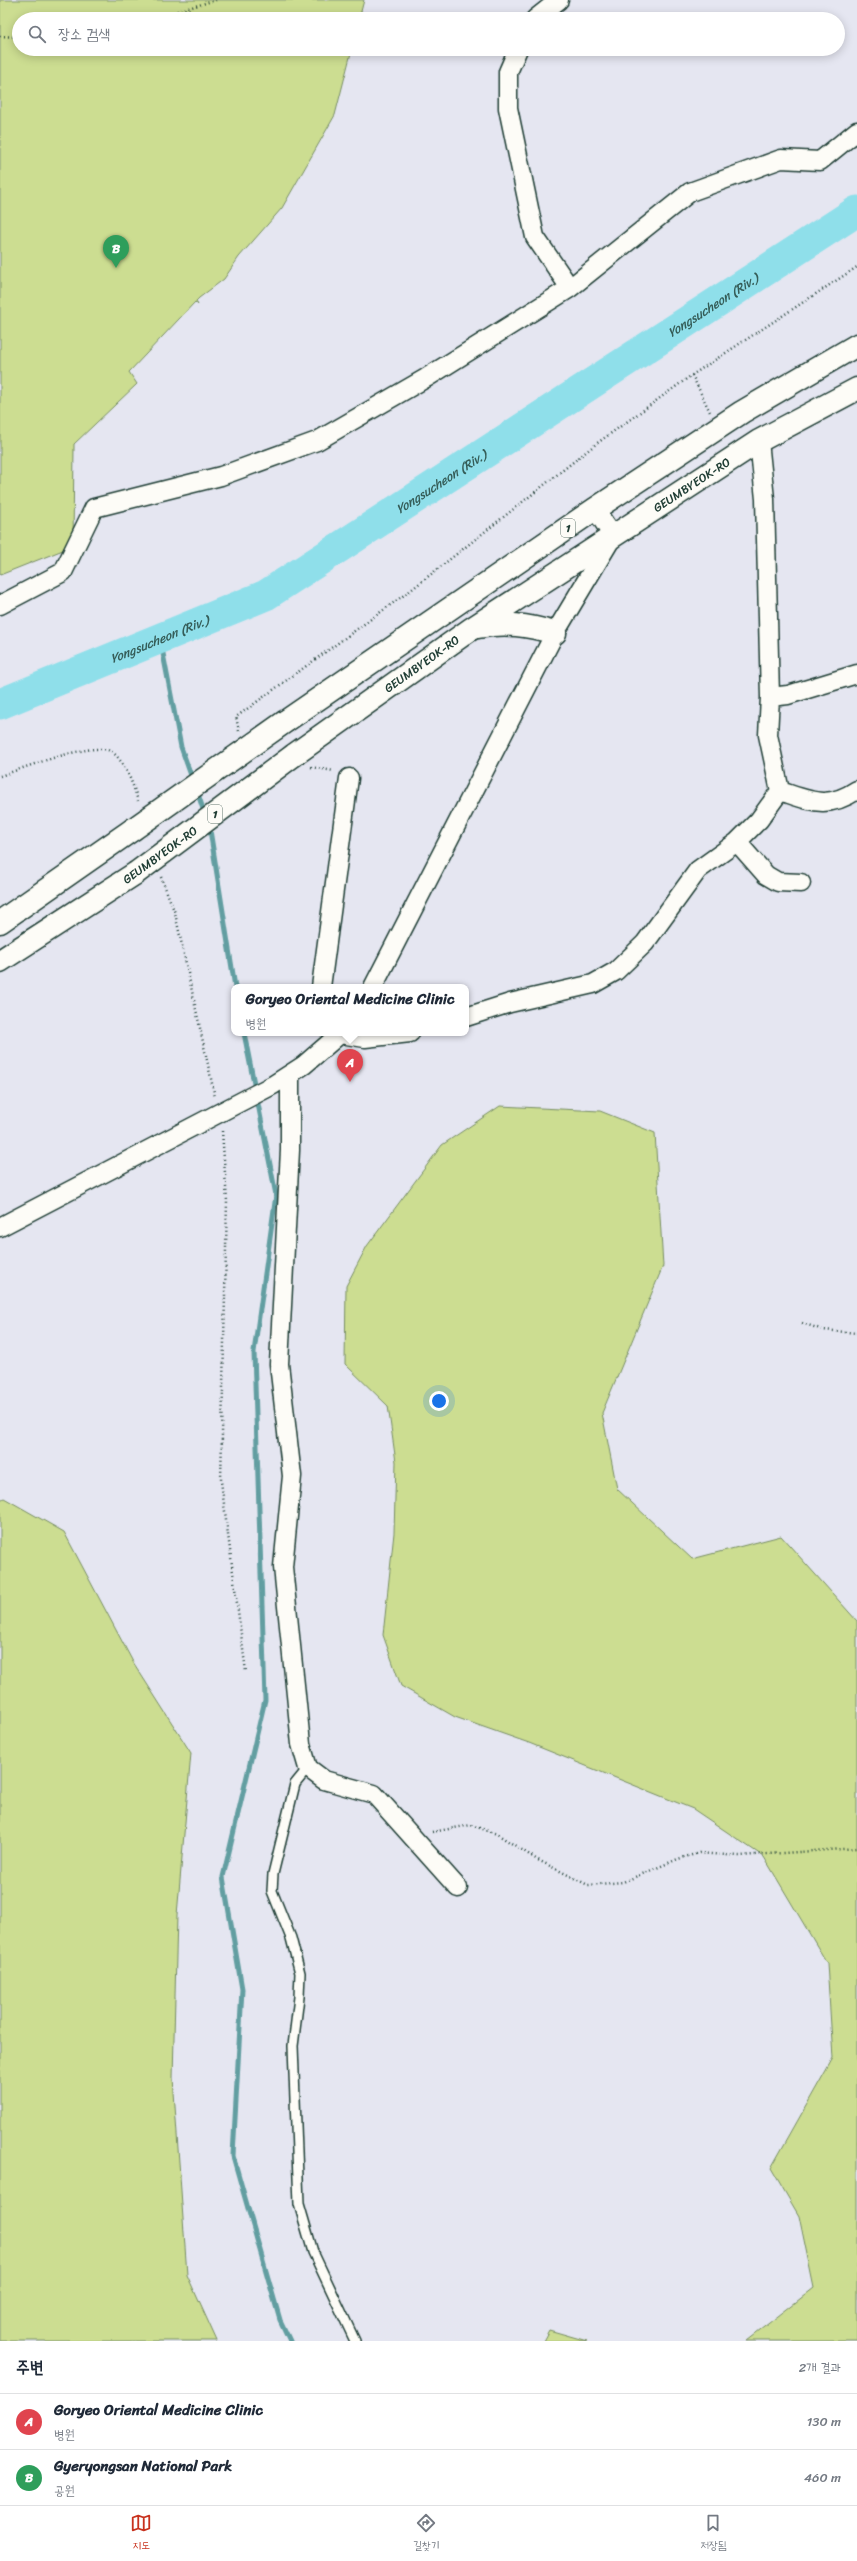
<!DOCTYPE html>
<html lang="ko">
<meta charset="utf-8">
<style>
body{margin:0;font-family:Sriracha,"Poor Story",sans-serif;background:#f6f6f7;color:#1f2937}
.you{position:absolute;left:439px;top:1401px;width:14px;height:14px;margin:-10px;border:3px solid #fff;border-radius:50%;background:#1a73e8;box-shadow:0 0 0 6px #1a73e833}
.badge{display:grid;place-items:center;width:26px;height:26px;border-radius:50%;background:#c8321e;color:#fff;font-size:13px;font-weight:700}
.pin{position:absolute;translate:-50% -33px;filter:drop-shadow(0 1px 2px #0008)}
.pin::after{content:'';position:absolute;top:21px;width:14px;height:12px;background:inherit;clip-path:polygon(0 0,100% 0,50% 100%)}
.popup{position:absolute;left:231px;top:984px;width:238px;height:52px;box-sizing:border-box;display:grid;place-content:center;border-radius:8px;background:#fff;filter:drop-shadow(0 1px 3px #0005);font-size:13px;white-space:nowrap;color:#747a83}
.popup b{font-size:15px;color:#1f2937}
.popup::after{content:'';position:absolute;left:50%;top:100%;margin-left:-8px;border:8px solid transparent;border-top-color:#fff}
.list{margin:0;padding:0;list-style:none}
h2{display:flex;justify-content:space-between;align-items:center;height:52px;margin:0;padding:0 16px;font-size:17px}
h2 small{font-size:13px;font-weight:400;color:#747a83}
.list li{display:grid;grid-template-columns:26px 1fr auto;gap:12px;align-items:center;box-sizing:border-box;height:56px;padding:0 16px;border-top:1px solid #e0e1e3}
.list b{display:block;font-size:15px;white-space:nowrap}
.list p{margin:0;font-size:13px;white-space:nowrap;color:#747a83}
.list em{font-size:13px;font-style:normal;color:#747a83}
.icon{flex:none;width:22px;height:22px;fill:none;stroke:currentColor;stroke-width:2;stroke-linecap:round;stroke-linejoin:round}
.map{position:relative;flex:none;width:857px;height:2341px;overflow:hidden}
.search{position:absolute;background:#fff;box-shadow:0 2px 10px #0003;left:12px;right:12px;top:12px;height:44px;display:flex;align-items:center;gap:10px;box-sizing:border-box;padding:0 14px;border-radius:22px;color:#747a83;font-size:15px}
.sheet{height:164px;background:#fff}
nav{display:flex;justify-content:space-around;align-items:center;box-sizing:border-box;height:56px;border-top:1px solid #e0e1e3;background:#fff;font-size:11px;color:#747a83}
nav a{display:grid;justify-items:center;gap:2px}
nav .on{color:#c8321e}
.map>svg:first-child{display:block}
.green{fill:#ccdd91;stroke:#768d62}
.lines{fill:none;stroke-linecap:round;stroke-linejoin:round}
.stream{stroke:#629ea1;stroke-width:5}
.river{stroke:#8fdfea;stroke-width:31}
.service-casing{stroke:#1f3d34;stroke-width:12}
.minor-casing{stroke:#1f3d34;stroke-width:21}
.trunk-casing{stroke:#1f3d34;stroke-width:25}
.path{stroke:#1f3d34;stroke-width:2.5;stroke-dasharray:1 3;stroke-linecap:butt}
.service{stroke:#fdfcf7;stroke-width:9}
.minor{stroke:#fdfcf7;stroke-width:18}
.trunk{stroke:#fdfcf7;stroke-width:22}
.trunk-bridge-casing{stroke:#1f3d34;stroke-width:25;stroke-linecap:butt}
.trunk-bridge{stroke:#fdfcf7;stroke-width:22}
.labels{text-anchor:middle;stroke-width:3;stroke-linejoin:round;paint-order:stroke}
.shield{fill:#fdfcf7;stroke:#62766e;stroke-width:1}
.shield-label{font-size:11px;font-weight:bold;fill:#1f3d34}
.street-label{font-size:12px;fill:#1f3d34;stroke:#fdfcf7}
.water-label{font-size:13px;font-style:italic;fill:#355d58;stroke:#fdfcf7}
</style>
<div class="map">
<svg width="857" height="2341" viewBox="0 0 857 2341">
<rect width="100%" height="100%" fill="#e5e6f1"/>
<filter id="ink" filterUnits="userSpaceOnUse"><feTurbulence type="fractalNoise" baseFrequency=".025" numOctaves="2"/><feDisplacementMap in="SourceGraphic" scale="8" xChannelSelector="R" yChannelSelector="G"/><feConvolveMatrix kernelMatrix="1 2 1 2 8 2 1 2 1" color-interpolation-filters="sRGB"/></filter>
<g filter="url(#ink)">
<path class="green" d="M 0,0 L 364,0 L 359,19 L 19,19 L 19,49 L 352,49 L 335,115 L 282,208 L 239,257 L 224,279 L 199,298 L 196,301 L 198,305 L 195,302 L 129,372 L 137,384 L 74,444 L 73,546 L 0,575 Z
M 500,1106 L 600,1111 L 655,1133 L 663,1266 L 602,1413 L 617,1489 L 692,1559 L 781,1536 L 857,1621 L 857,2341 L 746,2341 L 814,2288 L 799,2216 L 771,2168 L 833,2058 L 827,1963 L 764,1857 L 693,1809 L 529,1743 L 455,1717 L 401,1686 L 383,1635 L 394,1533 L 396,1462 L 388,1406 L 345,1364 L 346,1286 L 367,1246 L 442,1145 Z
M 4,1498 L 64,1532 L 133,1662 L 191,1753 L 177,1915 L 173,2078 L 187,2275 L 217,2341 L 0,2341 L 0,1500 Z
M 549,2330 L 587,2341 L 543,2341 Z"/>
<g class="lines">
<path class="stream" d="M 160,638 L 181,747 L 193,781
M 197,791 L 205,815
M 209,824 L 235,987
M 244,1033 L 276,1195 L 254,1352 L 265,1700 L 223,1877 L 242,1989 L 233,2156 L 280,2320 L 290,2341"/>
<path class="river" id="s1" d="M 0,704 L 266,595 L 857,211"/>
<g class="service-casing">
<path id="service" d="M 308,1768 L 295,1784 L 273,1874 L 272,1891 L 291,1938 L 300,1973 L 299,1997 L 293,2046 L 299,2204 L 313,2252 L 355,2341"/>
</g>
<g class="minor-casing">
<path id="minor" d="M 535,19 L 559,0
M 570,288 L 690,192 L 781,159 L 820,161 L 857,131
M 0,605 L 63,572 L 94,508 L 221,476 L 317,441 L 426,378 L 570,288 L 535,237 L 508,108 L 508,72 L 518,49
M 770,697 L 788,695 L 857,674
M 780,791 C 811,801 827,810 857,790
M 737,842 L 766,875 L 778,882 L 801,883
M 321,987 L 349,778
M 373,987 L 555,633 L 613,536 L 595,509
M 466,1017 L 510,1003 L 593,984 L 616,971 L 645,943 L 698,870 L 737,842 L 759,820 L 780,791 L 768,735 L 770,697 L 765,499 L 759,441
M 340,1034 L 365,1038 L 410,1033
M 290,1074 L 290,1150 L 279,1364 L 292,1476 L 283,1567 L 301,1744 L 308,1768 L 324,1780 L 374,1794 L 458,1888
M 0,1227 L 273,1085 L 304,1065 L 341,1033"/>
</g>
<g class="trunk-casing">
<g id="trunk">
<path d="M 478,627 C 506,622 527,625 555,633"/>
<path d="M 286,721 L 595,509 L 742,412 L 857,345"/>
<path id="s2" d="M 294,755 L 471,629 L 759,441 L 857,389"/>
<path d="M 0,922 L 132,830"/>
<path d="M 0,961 L 136,873"/>
</g>
</g>
<path class="path" d="M 150,19 L 216,0
M 0,36 L 19,37
M 692,375 L 710,412
M 239,731 L 236,717 L 411,590 L 596,444 L 692,375 L 857,267
M 311,767 L 334,771
M 0,776 C 21,769 92,741 110,751 C 124,758 134,787 138,801
M 161,877 L 175,913 L 215,1097
M 222,1131 L 227,1201 L 221,1481 L 246,1672
M 802,1323 L 823,1330 L 857,1333
M 432,1832 L 471,1825 L 497,1834 L 536,1859 L 588,1885 L 623,1882 L 678,1859 L 699,1853 L 739,1856 L 857,1848"/>
<use href="#service" class="service"/>
<use href="#minor" class="minor"/>
<use href="#trunk" class="trunk"/>
<g class="trunk-bridge-casing">
<path id="trunk-bridge" d="M 132,830 L 286,721
M 136,873 L 294,755"/>
</g>
<use href="#trunk-bridge" class="trunk-bridge"/>
</g>
</g>
<g class="labels">
<g class="shield">
<rect x="561" y="519" width="14" height="18" rx="3"/>
<rect x="208" y="805" width="14" height="18" rx="3"/>
</g>
<g class="shield-label">
<text x="568" y="532">1</text>
<text x="215" y="818">1</text>
</g>
<g class="street-label">
<text dy="4" stroke="none"><textPath href="#s2" startOffset="481">GEUMBYEOK-RO</textPath></text>
<text dy="4" stroke="none"><textPath href="#s2" startOffset="157">GEUMBYEOK-RO</textPath></text>
<text transform="translate(160 855) rotate(-36)" y="4">GEUMBYEOK-RO</text>
</g>
<g class="water-label">
<text dy="5" stroke="none"><textPath href="#s1" startOffset="820">Yongsucheon (Riv.)</textPath></text>
<text dy="5" stroke="none"><textPath href="#s1" startOffset="496">Yongsucheon (Riv.)</textPath></text>
<text dy="5" stroke="none"><textPath href="#s1" startOffset="172">Yongsucheon (Riv.)</textPath></text>
</g>
</g>
</svg>
<div class="you"></div>
<div class="pin badge" style="left:350px;top:1082px;background:#e0444e">A</div>
<div class="popup"><b>Goryeo Oriental Medicine Clinic</b>병원</div>
<div class="pin badge" style="left:116px;top:268px;background:#2e9e5b">B</div>
<div class="search"><svg class="icon" aria-label="search" viewBox="0 0 24 24"><circle cx="10" cy="10" r="6"/><path d="M15 15l6 6"/></svg>장소 검색</div>
</div>
<section class="sheet">
<h2>주변<small>2개 결과</small></h2>
<ul class="list">
<li><span class="badge" style="background:#e0444e">A</span><div><b>Goryeo Oriental Medicine Clinic</b><p>병원</p></div><em>130 m</em></li>
<li><span class="badge" style="background:#2e9e5b">B</span><div><b>Gyeryongsan National Park</b><p>공원</p></div><em>460 m</em></li>
</ul>
</section>
<nav>
<a class="on"><svg class="icon" aria-label="map" viewBox="0 0 24 24"><path d="M3 6l6-2 6 2 6-2v14l-6 2-6-2-6 2zM9 4v14M15 6v14"/></svg>지도</a>
<a><svg class="icon" aria-label="directions" viewBox="0 0 24 24"><path d="M12 3l9 9-9 9-9-9zM9 14v-3h6M13 9l2 2-2 2"/></svg>길찾기</a>
<a><svg class="icon" aria-label="saved" viewBox="0 0 24 24"><path d="M7 4h10v16l-5-4-5 4z"/></svg>저장됨</a>
</nav>
